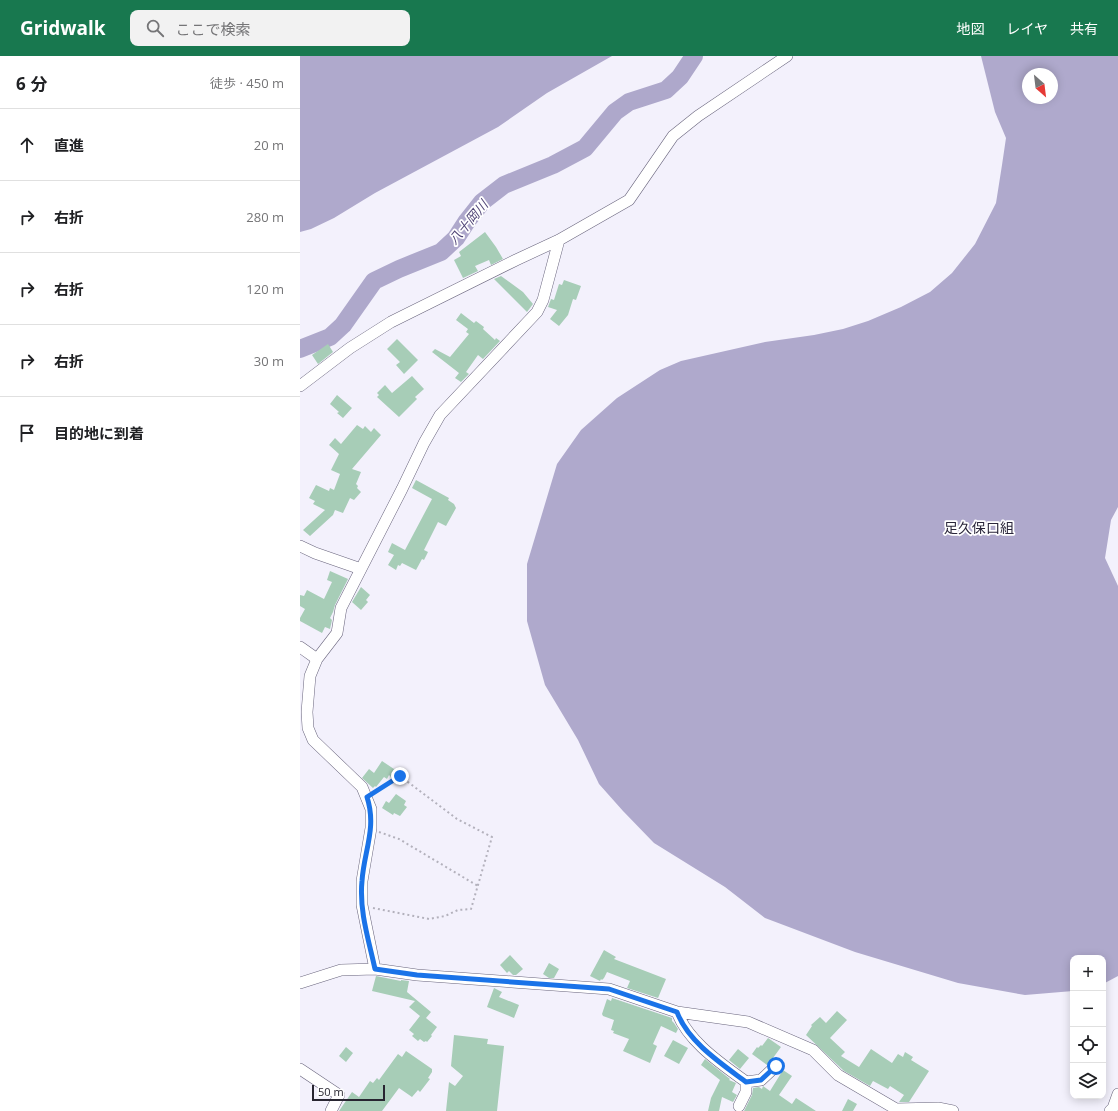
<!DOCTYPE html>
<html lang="ja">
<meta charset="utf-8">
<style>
body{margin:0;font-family:"Open Sans","Noto Sans JP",sans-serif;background:#f2f2f2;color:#202124}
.controls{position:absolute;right:12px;bottom:12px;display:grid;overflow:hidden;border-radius:8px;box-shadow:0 2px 10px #0003}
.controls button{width:36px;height:36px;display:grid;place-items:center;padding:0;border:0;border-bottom:1px solid #e0e0e0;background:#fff;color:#202124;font:20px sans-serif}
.compass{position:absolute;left:722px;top:12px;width:36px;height:36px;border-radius:50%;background:#fff;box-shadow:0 2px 10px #0003;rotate:152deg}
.scale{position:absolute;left:12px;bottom:10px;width:73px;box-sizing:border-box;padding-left:4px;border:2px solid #282631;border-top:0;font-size:11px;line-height:14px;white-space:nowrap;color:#282631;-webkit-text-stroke:3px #fff;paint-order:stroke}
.stop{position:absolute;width:12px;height:12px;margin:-9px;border:3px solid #1a73e8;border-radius:50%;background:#fff}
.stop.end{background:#1a73e8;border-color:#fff;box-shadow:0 1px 4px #0008}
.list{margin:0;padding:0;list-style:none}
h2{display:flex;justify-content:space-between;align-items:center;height:52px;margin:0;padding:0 16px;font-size:17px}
h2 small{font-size:13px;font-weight:400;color:#757577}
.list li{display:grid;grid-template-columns:26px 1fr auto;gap:12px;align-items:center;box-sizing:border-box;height:72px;padding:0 16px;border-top:1px solid #e0e0e0}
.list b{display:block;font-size:15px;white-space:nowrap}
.list em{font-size:13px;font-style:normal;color:#757577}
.icon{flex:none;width:22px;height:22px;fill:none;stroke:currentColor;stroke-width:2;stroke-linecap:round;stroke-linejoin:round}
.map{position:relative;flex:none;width:818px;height:1055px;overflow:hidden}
header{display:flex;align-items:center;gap:24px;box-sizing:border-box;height:56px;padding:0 20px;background:#18784f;color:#fff}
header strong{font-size:19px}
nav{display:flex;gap:22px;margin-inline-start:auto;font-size:14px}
.search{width:280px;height:36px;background:#f2f2f2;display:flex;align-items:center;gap:10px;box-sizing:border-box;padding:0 14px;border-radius:8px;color:#757577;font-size:15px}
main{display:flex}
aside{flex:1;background:#fff}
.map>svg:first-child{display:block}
.forest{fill:#afa9cc;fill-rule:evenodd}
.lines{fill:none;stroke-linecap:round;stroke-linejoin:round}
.river{stroke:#aea8cb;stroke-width:18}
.building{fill:#a7cdb7}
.minor-casing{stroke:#69657d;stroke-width:12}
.path{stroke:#b3b1bc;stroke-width:2;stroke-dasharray:2 3;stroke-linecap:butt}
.minor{stroke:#fff;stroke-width:11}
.route{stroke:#1a73e8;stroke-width:5}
.labels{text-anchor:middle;stroke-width:3.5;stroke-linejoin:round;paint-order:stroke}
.water-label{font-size:13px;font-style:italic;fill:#504576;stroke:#fff}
.quarter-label{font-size:14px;fill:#2a263a;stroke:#fff}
</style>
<header>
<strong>Gridwalk</strong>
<div class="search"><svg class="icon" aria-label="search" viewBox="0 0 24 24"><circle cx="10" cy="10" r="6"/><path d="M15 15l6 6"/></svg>ここで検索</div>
<nav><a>地図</a><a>レイヤ</a><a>共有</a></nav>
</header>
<main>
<aside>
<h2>6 分<small>徒歩 · 450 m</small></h2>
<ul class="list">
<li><svg class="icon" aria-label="ahead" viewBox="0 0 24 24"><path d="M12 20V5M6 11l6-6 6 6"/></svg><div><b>直進</b></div><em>20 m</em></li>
<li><svg class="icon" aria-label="right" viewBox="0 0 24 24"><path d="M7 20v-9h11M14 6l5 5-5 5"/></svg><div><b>右折</b></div><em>280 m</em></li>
<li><svg class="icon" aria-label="right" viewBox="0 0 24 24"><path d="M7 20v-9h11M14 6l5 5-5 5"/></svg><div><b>右折</b></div><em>120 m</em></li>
<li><svg class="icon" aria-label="right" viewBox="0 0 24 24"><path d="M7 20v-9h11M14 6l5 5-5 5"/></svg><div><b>右折</b></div><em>30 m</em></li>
<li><svg class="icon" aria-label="arrive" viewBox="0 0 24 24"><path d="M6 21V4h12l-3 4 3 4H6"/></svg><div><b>目的地に到着</b></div></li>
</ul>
</aside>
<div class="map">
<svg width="818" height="1055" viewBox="0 0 818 1055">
<rect width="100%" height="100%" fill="#f3f1fc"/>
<path class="forest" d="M 0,0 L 312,0 L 247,37 L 198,71 L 75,137 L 34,162 L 11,173 L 0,176 Z
M 681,0 L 818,0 L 818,451 L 811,464 L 805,502 L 818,530 L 818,920 L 803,928 L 803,902 L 773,902 L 773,935 L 725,939 L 658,927 L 555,896 L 465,862 L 425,831 L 354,787 L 323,755 L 299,728 L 278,684 L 245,629 L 227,565 L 227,508 L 257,408 L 281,374 L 317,342 L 360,314 L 381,305 L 465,286 L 514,279 L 543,273 L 568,265 L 601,251 L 630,236 L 652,217 L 675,188 L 696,147 L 702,109 L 706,82 L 695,56 ZM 728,18 L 752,18 L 752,42 L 728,42 Z"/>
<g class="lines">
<path class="river" d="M 0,293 L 30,281 L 43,269 L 74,225 L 99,213 L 141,196 L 156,182 L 167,165 L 182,146 L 204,129 L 253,109 L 285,92 L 315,56 L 329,46 L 366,34 L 380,21 L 394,0"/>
</g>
<path class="building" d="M 185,176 L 196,191 L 203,203 L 191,209 L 189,204 L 175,210 L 178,215 L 163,222 L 154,204 L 161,200 L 159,196 Z
M 201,220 L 223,236 L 233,248 L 227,256 L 194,223 Z
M 264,224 L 281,230 L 276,244 L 273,243 L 268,259 L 259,270 L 250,263 L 257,254 L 248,251 L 251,243 L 254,244 L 259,228 L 262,229 Z
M 161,257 L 174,267 L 176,265 L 184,271 L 183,273 L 195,284 L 196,282 L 200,285 L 183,303 L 178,299 L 166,316 L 169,318 L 161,326 L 155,322 L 159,317 L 132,296 L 135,293 L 150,301 L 169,278 L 166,276 L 168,273 L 156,264 Z
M 97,283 L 118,304 L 104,318 L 96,309 L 100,306 L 87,293 Z
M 28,288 L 33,296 L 18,308 L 12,299 Z
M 112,320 L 124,333 L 115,341 L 117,343 L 99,361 L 77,341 L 79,339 L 77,337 L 85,329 L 92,337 Z
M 37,339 L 52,352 L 43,362 L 37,357 L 39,356 L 30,348 Z
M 57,369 L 63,373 L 65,370 L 71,376 L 74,372 L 81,379 L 52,413 L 61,416 L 56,428 L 58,430 L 57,432 L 61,436 L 54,444 L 50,442 L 43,457 L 35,454 L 33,459 L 10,480 L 3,474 L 25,454 L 13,448 L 15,445 L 9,442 L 16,429 L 29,435 L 30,432 L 34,434 L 40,418 L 31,414 L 39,398 L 29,389 L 35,382 L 41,388 Z
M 116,424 L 149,442 L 148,444 L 154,448 L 156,452 L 146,470 L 138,466 L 124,494 L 128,496 L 124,504 L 122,503 L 116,514 L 102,507 L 100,510 L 98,509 L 96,514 L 88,509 L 94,499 L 88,496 L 92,487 L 105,494 L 132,443 L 112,432 Z
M 30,515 L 48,523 L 35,549 L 33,556 L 30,562 L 32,564 L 30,573 L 25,571 L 22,577 L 0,565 L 0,562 L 5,553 L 0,550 L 0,539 L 4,540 L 7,534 L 24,543 L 32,526 L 27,524 Z
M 61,531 L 70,539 L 66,544 L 68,546 L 61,554 L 52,546 Z
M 82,705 L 97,715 L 92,722 L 89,719 L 87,723 L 84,721 L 76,731 L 75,730 L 73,732 L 62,722 L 69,713 L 74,717 Z
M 96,738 L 106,745 L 104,749 L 107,751 L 100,760 L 94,757 L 93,759 L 82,752 L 86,745 L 89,747 Z
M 304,894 L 316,901 L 314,903 L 366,923 L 358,942 L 327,932 L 330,925 L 307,916 L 304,922 L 302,924 L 301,923 L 300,925 L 290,920 Z
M 210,899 L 223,913 L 216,919 L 213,919 L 209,915 L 207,917 L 200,909 Z
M 249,907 L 259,913 L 254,922 L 249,922 L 243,918 Z
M 76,920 L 101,925 L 101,924 L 109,925 L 107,936 L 131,956 L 126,962 L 137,971 L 131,979 L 132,980 L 127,986 L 126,985 L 124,986 L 120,983 L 118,985 L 112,980 L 114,978 L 109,974 L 120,960 L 109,951 L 115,945 L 72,935 Z
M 194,932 L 202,936 L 199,941 L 219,949 L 214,962 L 187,951 Z
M 312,942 L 372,962 L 372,965 L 374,967 L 378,973 L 376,977 L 361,970 L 353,988 L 357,990 L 350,1007 L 323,995 L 329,983 L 313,977 L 314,975 L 311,974 L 314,964 L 303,960 L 302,958 L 307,943 L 311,945 Z
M 537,955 L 547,964 L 530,982 L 545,996 L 541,1000 L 559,1011 L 571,993 L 592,1007 L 598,998 L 603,1001 L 605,996 L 613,1001 L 611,1004 L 629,1015 L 609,1046 L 599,1046 L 604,1039 L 590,1030 L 588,1033 L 573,1025 L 570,1030 L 544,1015 L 506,979 L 512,970 L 511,969 L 520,961 L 526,967 Z
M 154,979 L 188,983 L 187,988 L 204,990 L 197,1055 L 146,1055 L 149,1026 L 155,1030 L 163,1020 L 151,1010 Z
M 468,982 L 481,991 L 473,1002 L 474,1003 L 474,1004 L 467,1009 L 452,998 L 457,991 L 458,992 L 461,989 L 462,990 Z
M 373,984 L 388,992 L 379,1008 L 364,1000 Z
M 46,991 L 53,997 L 46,1006 L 39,1000 Z
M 438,993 L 449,1002 L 440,1013 L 429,1004 Z
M 106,995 L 132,1013 L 132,1016 L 128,1022 L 130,1023 L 120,1036 L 118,1034 L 112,1041 L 99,1032 L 82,1055 L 39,1055 L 52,1036 L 59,1041 L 70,1025 L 73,1027 L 77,1022 L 79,1024 L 98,998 L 102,1001 Z
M 405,1003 L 430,1023 L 429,1024 L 436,1027 L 432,1036 L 437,1039 L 433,1046 L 422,1041 L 419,1055 L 408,1055 L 411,1042 L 420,1024 L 401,1009 Z
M 483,1014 L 492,1020 L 479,1039 L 492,1048 L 496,1042 L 516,1055 L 444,1055 L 452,1039 L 453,1032 L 459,1031 L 462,1033 L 463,1030 L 470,1035 Z
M 548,1043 L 557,1048 L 553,1055 L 542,1055 Z"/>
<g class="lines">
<g class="minor-casing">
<path id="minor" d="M 0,330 L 50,292 L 91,266 L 216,204 L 259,184 L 329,144 L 373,80 L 398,60 L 487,0
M 0,490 L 15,497 L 61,513
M 0,591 L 17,603
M 75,913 L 62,849 L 62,825 L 71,772 L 71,753 L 62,731 L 13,684 L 8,672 L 7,656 L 10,620 L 17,603 L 37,577 L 41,552 L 102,433 L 124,387 L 140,359 L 237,256 L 243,244 L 259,184
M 0,927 L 41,914 L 75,913 L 117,919 L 309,933 L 377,956 L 448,966 L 513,994 L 538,1019 L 596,1053 L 638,1052 L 653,1055
M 377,956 C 388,986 422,1008 446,1026 L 461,1024 L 476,1010
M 0,1013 L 39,1039 L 31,1055
M 439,1050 L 446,1036 L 446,1026
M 810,1055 L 813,1052 L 818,1038"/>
</g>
<path class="path" d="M 79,776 L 99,783 L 178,830
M 73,852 L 129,863 L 145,860 L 158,854 L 171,853 L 192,781 L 157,763 L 100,720 L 75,736"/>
<use href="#minor" class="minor"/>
</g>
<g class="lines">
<path class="route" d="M 100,720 L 67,741 C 77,772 64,795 62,825 C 59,855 69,885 75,913 L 117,919 L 309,933 L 377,956 C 388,986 422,1008 446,1026 L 461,1024 L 476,1010"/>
</g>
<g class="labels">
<g class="water-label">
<text transform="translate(168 166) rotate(-50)" y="5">八十岡川</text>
</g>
<g class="quarter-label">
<text x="679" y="477">足久保口組</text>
</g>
</g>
</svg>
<div class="controls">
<button>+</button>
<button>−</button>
<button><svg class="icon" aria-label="locate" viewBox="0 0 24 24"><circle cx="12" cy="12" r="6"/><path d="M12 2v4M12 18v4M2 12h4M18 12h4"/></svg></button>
<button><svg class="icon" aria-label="layers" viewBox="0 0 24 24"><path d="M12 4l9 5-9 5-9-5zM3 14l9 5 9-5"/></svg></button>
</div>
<svg class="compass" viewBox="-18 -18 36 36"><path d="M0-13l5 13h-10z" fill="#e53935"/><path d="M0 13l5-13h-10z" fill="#757577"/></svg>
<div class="scale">50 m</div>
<div class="stop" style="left:476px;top:1010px"></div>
<div class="stop end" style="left:100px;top:720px"></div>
</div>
</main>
